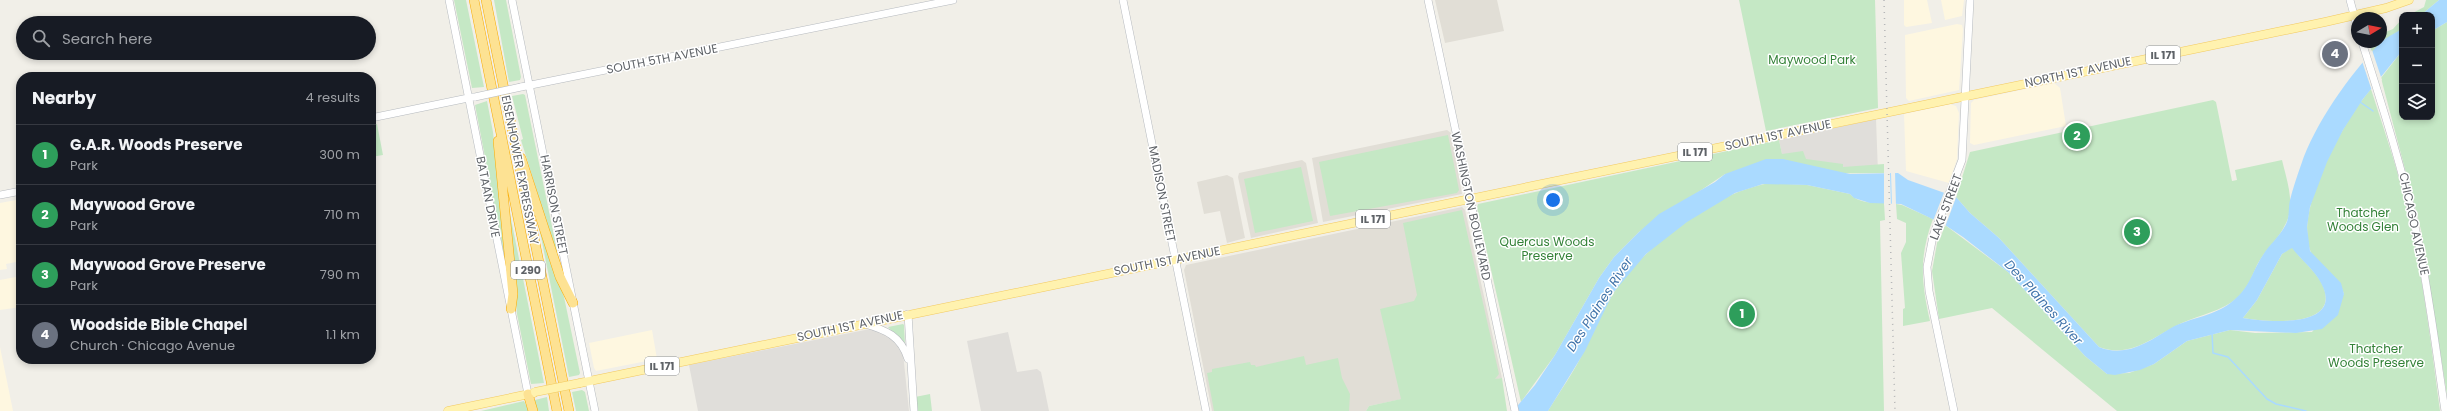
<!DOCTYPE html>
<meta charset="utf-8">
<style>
body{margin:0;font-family:Poppins,sans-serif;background:#20242c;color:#f1f3f6}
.controls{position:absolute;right:12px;top:12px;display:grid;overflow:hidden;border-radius:8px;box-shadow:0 2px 6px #0003}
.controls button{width:36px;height:36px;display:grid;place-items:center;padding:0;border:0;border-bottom:1px solid #363941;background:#171b24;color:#f1f3f6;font:20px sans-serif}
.compass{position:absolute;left:2351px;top:12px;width:36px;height:36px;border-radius:50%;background:#171b24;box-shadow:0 2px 6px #0003;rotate:80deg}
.you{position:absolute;left:1553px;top:200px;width:14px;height:14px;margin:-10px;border:3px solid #fff;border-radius:50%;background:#1a73e8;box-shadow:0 0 0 6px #1a73e833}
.badge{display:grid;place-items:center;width:26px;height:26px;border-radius:50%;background:#ea4335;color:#fff;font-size:13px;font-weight:700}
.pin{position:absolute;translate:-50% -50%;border:2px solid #fff;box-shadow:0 1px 4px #0006}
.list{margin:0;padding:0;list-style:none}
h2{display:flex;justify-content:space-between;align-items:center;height:52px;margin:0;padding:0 16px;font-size:17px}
h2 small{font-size:13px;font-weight:400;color:#9ea1a6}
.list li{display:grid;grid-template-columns:26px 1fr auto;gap:12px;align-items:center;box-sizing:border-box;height:60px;padding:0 16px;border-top:1px solid #363941}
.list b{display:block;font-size:15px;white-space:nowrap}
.list p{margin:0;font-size:13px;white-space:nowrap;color:#9ea1a6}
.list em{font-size:13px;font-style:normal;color:#9ea1a6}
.icon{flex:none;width:22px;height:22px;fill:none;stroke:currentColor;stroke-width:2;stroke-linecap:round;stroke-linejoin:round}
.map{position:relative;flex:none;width:2447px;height:411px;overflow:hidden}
.search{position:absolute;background:#171b24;box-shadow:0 2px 6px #0003;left:16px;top:16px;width:360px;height:44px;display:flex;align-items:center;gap:10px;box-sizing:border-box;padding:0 14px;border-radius:22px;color:#9ea1a6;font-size:15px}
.panel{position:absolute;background:#171b24;box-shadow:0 2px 6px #0003;left:16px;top:72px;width:360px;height:292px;border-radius:16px}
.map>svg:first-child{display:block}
.commercial{fill:#fef7e0}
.industrial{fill:#e0deda}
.education{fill:#e1ded6}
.green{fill:#c5e8c5}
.water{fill:#aadaff;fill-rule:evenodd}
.pier{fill:#f1efe8}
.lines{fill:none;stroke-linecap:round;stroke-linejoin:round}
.stream{stroke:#aadaff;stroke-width:1.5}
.secondary-casing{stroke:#b6babf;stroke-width:8}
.primary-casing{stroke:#f2c960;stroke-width:9}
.highway-casing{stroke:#f9ab00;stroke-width:10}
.secondary{stroke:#fff;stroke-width:7}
.primary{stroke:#fff2af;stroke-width:8}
.highway{stroke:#fde293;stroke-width:9}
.rail{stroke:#b6b7b8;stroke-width:1.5;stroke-dasharray:1 5;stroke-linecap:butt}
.secondary-bridge-casing{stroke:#b6babf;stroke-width:8;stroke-linecap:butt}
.primary-bridge-casing{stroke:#f2c960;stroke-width:9;stroke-linecap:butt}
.secondary-bridge{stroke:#fff;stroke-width:7}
.primary-bridge{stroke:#fff2af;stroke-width:8}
.labels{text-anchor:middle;stroke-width:3;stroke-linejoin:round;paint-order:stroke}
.shield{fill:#fff;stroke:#8f9295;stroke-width:1}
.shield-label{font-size:11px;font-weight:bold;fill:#5f6368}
.street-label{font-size:12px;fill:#5f6368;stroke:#fff}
.park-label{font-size:12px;fill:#348238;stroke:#fff}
.water-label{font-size:13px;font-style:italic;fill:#4174aa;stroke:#fff}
</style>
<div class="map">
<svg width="2447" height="411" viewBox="0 0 2447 411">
<rect width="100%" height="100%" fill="#f1efe8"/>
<path class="commercial" d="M 1904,0 L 1927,0 L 1932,23 L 1906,27 L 1904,25 Z
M 1941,0 L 1964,0 L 1962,16 L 1945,20 Z
M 1957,24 L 1962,25 L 1963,29 L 1959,90 L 1909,101 L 1906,98 L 1905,35 Z
M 2054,83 L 2060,88 L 2066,126 L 1974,145 L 1970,143 L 1971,103 L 1974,100 Z
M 1950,104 L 1956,106 L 1959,113 L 1957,159 L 1949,183 L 1906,171 L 1904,114 Z
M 16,200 L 21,223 L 21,261 L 6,264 L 7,269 L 0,270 L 0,203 Z
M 21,276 L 21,307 L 0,310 L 0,280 Z
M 652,330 L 657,359 L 596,371 L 594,368 L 589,343 Z
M 0,347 L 13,411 L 0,411 Z"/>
<path class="industrial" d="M 1876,119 L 1878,173 L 1783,159 L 1779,140 Z
M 870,329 L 888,333 L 903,353 L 909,411 L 698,411 L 689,365 Z
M 1008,332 L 1017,372 L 1037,369 L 1041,372 L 1049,411 L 981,411 L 967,341 Z"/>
<path class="education" d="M 1435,0 L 1497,0 L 1504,31 L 1445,43 Z
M 1447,130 L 1451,133 L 1462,194 L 1323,222 L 1312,158 Z
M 1302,160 L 1306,163 L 1318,223 L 1251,238 L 1238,177 L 1239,173 Z
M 1227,175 L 1233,178 L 1245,238 L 1227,243 L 1220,211 L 1204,214 L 1197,182 Z
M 1462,207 L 1465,210 L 1502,378 L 1369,406 L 1366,411 L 1212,411 L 1184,270 L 1186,265 Z"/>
<path class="green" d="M 454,0 L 466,0 L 484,87 L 472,88 Z
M 494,0 L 506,0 L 521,77 L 520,80 L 509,82 Z
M 1739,0 L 1875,0 L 1878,108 L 1766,131 Z
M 2426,0 L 2439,0 L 2421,15 L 2409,15 L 2424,7 Z
M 2402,19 L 2402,29 L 2380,43 L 2372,53 L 2369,42 L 2381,42 L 2381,34 L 2393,29 Z
M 2447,22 L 2447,395 L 2421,230 L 2381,78 L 2402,51 L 2402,117 L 2432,117 L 2432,31 Z
M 2371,89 C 2383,127 2398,169 2407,210 C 2423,276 2431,344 2440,411 L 2117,411 L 1992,308 L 1939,319 L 1932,271 L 1938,238 L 1940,239 L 1945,225 L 2008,272 L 2085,356 L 2107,374 L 2129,373 L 2154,364 L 2187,341 L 2230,330 L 2255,333 L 2312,332 L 2344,294 C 2337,270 2316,268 2310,250 C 2295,208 2344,120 2371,89 Z
M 523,94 L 525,95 L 561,270 L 521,140 L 523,139 L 512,96 Z
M 2213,100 L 2216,102 L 2232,181 L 2237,180 L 2235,170 L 2282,160 C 2287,181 2296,206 2285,225 C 2278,240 2264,251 2257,265 C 2251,279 2246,292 2232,302 C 2214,314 2193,316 2174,327 C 2149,340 2128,358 2099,347 L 1999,238 L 1970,213 L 1956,197 L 1970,152 Z
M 487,101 L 493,132 L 510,287 L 475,105 Z
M 377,124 L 383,155 L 371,157 L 371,126 Z
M 1448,135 L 1459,190 L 1457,193 L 1330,216 L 1319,162 Z
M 1779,140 L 1782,154 L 1803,151 L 1806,159 L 1843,164 L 1843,167 L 1884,164 L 1884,173 L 1725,174 L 1639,232 L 1614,257 L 1599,278 L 1555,355 L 1521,402 L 1477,208 L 1478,204 Z
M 1301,167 L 1313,221 L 1255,233 L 1244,179 Z
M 1771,183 L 1807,185 L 1850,194 C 1858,203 1873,203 1884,203 L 1885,220 L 1880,221 L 1884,411 L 1548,411 C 1560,391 1574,372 1584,351 C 1594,333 1602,312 1613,294 C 1641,248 1717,190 1771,183 Z
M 508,204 L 544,383 L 531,384 L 517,314 Z
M 1896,204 L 1902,205 L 1933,219 C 1919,256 1921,282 1930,321 L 1903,326 L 1903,309 L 1905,308 L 1901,253 L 1906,242 L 1906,223 L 1897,219 Z
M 535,207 L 564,297 L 580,373 L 579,375 L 569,377 Z
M 1462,210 L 1499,374 L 1495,379 L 1502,378 L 1507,411 L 1366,411 L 1369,406 L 1401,399 L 1380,309 L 1414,301 L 1417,295 L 1403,223 Z
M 2292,247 C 2301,260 2317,272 2323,286 C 2341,329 2265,322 2243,318 L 2257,300 L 2282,254 Z
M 903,324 L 904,325 L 905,345 L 888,327 Z
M 1304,356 L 1306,365 L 1338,358 L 1342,378 L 1350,394 L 1349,411 L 1214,411 L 1207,373 L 1212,372 L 1212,369 L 1250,362 L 1251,365 L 1255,365 L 1256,367 Z
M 582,390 L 585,392 L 589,411 L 576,411 L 572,392 Z
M 930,394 L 932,411 L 916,411 L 915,397 Z
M 547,397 L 549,411 L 535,411 L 535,400 Z
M 524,401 L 529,411 L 481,411 Z"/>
<path class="water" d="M 2439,0 L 2447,0 L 2447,22 L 2432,31 L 2432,15 L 2421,15 Z
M 2402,29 L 2402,51 L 2363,99 L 2343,130 L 2327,162 L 2310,207 L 2307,227 L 2310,251 L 2341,283 L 2344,294 L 2338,315 L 2322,329 L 2296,333 L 2230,330 L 2187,341 L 2154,364 L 2140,370 L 2115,375 L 2107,374 L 2085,356 L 2008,272 L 1963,237 L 1945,225 L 1901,204 L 1870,203 L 1854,198 L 1850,194 L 1807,185 L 1763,184 L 1735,193 L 1687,222 L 1646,254 L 1613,293 L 1585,351 L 1548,411 L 1513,411 L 1535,385 L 1555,355 L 1599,278 L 1614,257 L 1639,232 L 1659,214 L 1715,182 L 1725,174 L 1766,159 L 1783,159 L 1850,174 L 1898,173 L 1908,180 L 1956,197 L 1970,213 L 1999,238 L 2099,347 C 2126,358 2148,342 2171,328 C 2191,317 2217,316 2234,300 C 2251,286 2252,271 2263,255 C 2269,245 2279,237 2285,226 C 2290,218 2288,209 2290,200 C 2293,188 2297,176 2301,165 C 2315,123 2349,76 2379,44 C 2385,38 2395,33 2402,29 ZM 2292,248 C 2301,260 2317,272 2323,287 C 2341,329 2265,322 2243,318 L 2257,300 L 2282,254 Z"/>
<path class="pier" d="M 2372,50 L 2382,80 L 2372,91 L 2362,61 Z
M 1895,172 L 1896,206 L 1892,206 L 1891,173 Z
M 1884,173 L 1890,173 L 1891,206 L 1884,205 Z
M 1945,190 L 1957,195 L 1945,227 L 1933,221 Z"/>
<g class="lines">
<path class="stream" d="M 2360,102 L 2373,111
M 2212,333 L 2213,353 L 2228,357 L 2267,399 L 2276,404 L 2306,411"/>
<g class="secondary-casing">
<path id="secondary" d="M 449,0 L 528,394
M 512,0 L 595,411
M 1123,0 L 1206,411
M 1428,0 L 1515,411
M 2350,0 L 2357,26
M 2362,42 C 2382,105 2402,167 2416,231 C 2429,291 2436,351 2445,411
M 521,87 L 953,0
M 371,118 L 473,97
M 0,195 L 21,191
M 908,314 L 914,411
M 865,324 C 886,330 901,336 908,359
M 1954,411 L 1929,291 L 1927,267 L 1933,236 L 1962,160 L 1970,0"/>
</g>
<g class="primary-casing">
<path id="primary" d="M 580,383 L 2325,22 L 2386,8 L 2409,0
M 448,411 L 534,393"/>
</g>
<g class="highway-casing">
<path id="highway" d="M 474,0 L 557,411
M 486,0 L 569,411
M 498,141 L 513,294 L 511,309
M 521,158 L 560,277 L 573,303
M 528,394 L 533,411"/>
</g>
<use href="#secondary" class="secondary"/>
<use href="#primary" class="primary"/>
<use href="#highway" class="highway"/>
<path class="rail" d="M 1884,0 L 1895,411"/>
<g class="secondary-bridge-casing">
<path id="secondary-bridge" d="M 475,97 L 521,87"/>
</g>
<g class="primary-bridge-casing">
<path id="primary-bridge" d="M 535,392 L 580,383"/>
</g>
<use href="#secondary-bridge" class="secondary-bridge"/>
<use href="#primary-bridge" class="primary-bridge"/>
</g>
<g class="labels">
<g class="shield">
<rect x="2146" y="46" width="34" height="18" rx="3"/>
<rect x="1678" y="143" width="34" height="18" rx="3"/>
<rect x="1356" y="210" width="34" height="18" rx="3"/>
<rect x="511" y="261" width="34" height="18" rx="3"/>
<rect x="645" y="357" width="34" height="18" rx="3"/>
</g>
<g class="shield-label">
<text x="2163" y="59">IL 171</text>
<text x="1695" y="156">IL 171</text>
<text x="1373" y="223">IL 171</text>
<text x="528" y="274">I 290</text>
<text x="662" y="370">IL 171</text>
</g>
<g class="street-label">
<text transform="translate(662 59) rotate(-11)" y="4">SOUTH 5TH AVENUE</text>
<text transform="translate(2078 72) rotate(-12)" y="4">NORTH 1ST AVENUE</text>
<text transform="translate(1778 135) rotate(-12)" y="4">SOUTH 1ST AVENUE</text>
<text transform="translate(520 170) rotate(79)" y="4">EISENHOWER EXPRESSWAY</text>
<text transform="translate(1162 194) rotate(79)" y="4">MADISON STREET</text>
<text transform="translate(488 197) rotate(79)" y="4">BATAAN DRIVE</text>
<text transform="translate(554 205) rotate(79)" y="4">HARRISON STREET</text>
<text transform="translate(1471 206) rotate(78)" y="4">WASHINGTON BOULEVARD</text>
<text transform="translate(1946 207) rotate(-69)" y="4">LAKE STREET</text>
<text transform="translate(2414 224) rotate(78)" y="4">CHICAGO AVENUE</text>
<text transform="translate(1167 261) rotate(-11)" y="4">SOUTH 1ST AVENUE</text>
<text transform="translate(850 326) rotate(-12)" y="4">SOUTH 1ST AVENUE</text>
</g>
<g class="park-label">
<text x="1812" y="64">Maywood Park</text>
<text x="2363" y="217">Thatcher<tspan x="2363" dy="14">Woods Glen</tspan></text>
<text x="1547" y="246">Quercus Woods<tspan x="1547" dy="14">Preserve</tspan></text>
<text x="2376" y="353">Thatcher<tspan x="2376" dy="14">Woods Preserve</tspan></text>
</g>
<g class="water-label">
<text transform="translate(2044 302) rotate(48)" y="5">Des Plaines River</text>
<text transform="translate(1599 304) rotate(-57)" y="5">Des Plaines River</text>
</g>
</g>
</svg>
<div class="controls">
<button>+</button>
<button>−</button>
<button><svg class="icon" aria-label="layers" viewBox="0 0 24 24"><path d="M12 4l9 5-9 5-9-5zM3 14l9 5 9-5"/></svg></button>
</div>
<svg class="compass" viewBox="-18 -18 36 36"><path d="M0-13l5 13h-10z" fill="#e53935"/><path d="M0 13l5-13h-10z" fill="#9ea1a6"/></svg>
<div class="you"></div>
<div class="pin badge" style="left:1742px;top:314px;background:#2e9e5b">1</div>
<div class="pin badge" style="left:2077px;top:136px;background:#2e9e5b">2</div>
<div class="pin badge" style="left:2137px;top:232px;background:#2e9e5b">3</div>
<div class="pin badge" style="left:2335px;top:54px;background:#6b7280">4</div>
<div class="search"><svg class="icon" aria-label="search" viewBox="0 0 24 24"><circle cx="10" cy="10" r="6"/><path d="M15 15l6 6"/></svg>Search here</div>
<section class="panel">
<h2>Nearby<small>4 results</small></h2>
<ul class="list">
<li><span class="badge" style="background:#2e9e5b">1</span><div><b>G.A.R. Woods Preserve</b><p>Park</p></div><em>300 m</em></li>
<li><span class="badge" style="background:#2e9e5b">2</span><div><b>Maywood Grove</b><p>Park</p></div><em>710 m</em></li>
<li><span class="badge" style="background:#2e9e5b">3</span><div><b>Maywood Grove Preserve</b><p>Park</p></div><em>790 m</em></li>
<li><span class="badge" style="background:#6b7280">4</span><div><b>Woodside Bible Chapel</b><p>Church · Chicago Avenue</p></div><em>1.1 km</em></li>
</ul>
</section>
</div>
